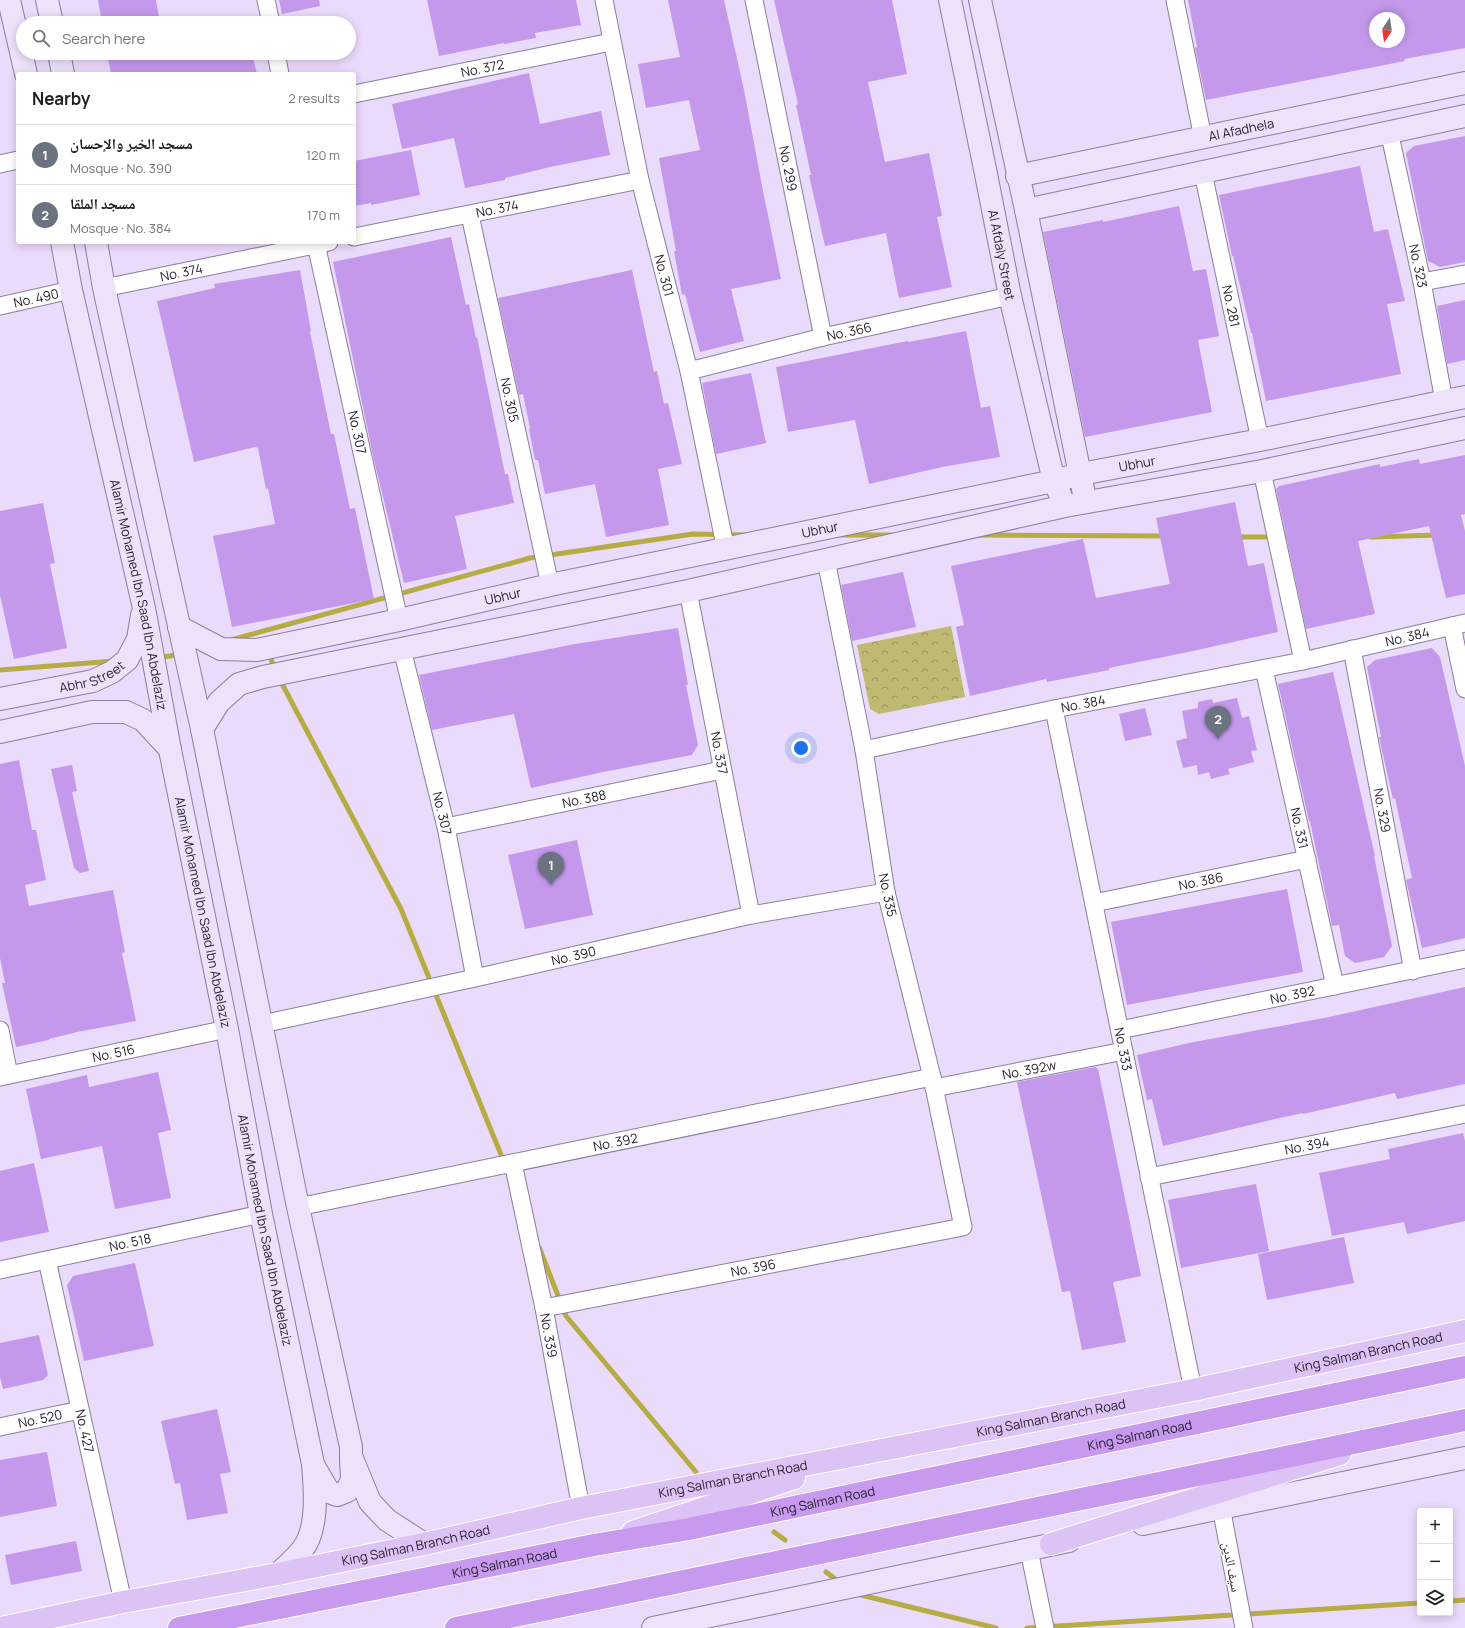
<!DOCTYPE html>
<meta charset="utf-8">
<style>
body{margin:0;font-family:Manrope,"Noto Naskh Arabic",sans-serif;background:#f2f2f2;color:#202124}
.controls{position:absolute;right:12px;bottom:12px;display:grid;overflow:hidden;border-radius:4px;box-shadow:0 2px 10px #0003}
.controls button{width:36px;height:36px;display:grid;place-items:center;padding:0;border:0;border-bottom:1px solid #e0e0e0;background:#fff;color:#202124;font:20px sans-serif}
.compass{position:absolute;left:1369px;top:12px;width:36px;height:36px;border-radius:50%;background:#fff;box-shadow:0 2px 10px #0003;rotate:193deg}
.you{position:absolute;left:801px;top:748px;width:14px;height:14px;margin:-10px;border:3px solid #fff;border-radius:50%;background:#1a73e8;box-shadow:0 0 0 6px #1a73e833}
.badge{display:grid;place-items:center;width:26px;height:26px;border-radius:50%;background:#d93025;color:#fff;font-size:13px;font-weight:700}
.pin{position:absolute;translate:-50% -33px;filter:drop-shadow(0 1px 2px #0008)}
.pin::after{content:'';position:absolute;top:21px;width:14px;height:12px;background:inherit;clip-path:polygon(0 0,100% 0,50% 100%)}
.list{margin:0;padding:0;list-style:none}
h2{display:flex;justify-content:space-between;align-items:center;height:52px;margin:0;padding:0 16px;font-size:17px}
h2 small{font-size:13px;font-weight:400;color:#757577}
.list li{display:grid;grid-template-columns:26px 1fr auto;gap:12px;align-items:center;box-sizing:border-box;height:60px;padding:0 16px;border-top:1px solid #e0e0e0}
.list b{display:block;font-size:15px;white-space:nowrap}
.list p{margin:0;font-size:13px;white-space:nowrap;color:#757577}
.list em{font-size:13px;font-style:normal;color:#757577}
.icon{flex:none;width:22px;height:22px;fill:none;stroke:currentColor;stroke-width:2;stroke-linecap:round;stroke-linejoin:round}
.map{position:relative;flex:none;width:1465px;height:1628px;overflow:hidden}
.search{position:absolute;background:#fff;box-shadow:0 2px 10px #0003;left:16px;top:16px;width:340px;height:44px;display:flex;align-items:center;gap:10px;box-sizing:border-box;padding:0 14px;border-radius:22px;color:#757577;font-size:15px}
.panel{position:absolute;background:#fff;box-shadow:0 2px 10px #0003;left:16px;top:72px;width:340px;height:172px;border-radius:4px}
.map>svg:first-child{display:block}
.forest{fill:url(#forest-crowns)}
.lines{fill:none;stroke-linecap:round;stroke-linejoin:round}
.stream{stroke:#b6ac44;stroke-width:5}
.building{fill:#c499ec;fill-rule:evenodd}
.street-casing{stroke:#8d7e9c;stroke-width:19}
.secondary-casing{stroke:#8d7e9c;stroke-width:24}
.primary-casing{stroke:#fff;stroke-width:24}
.highway-casing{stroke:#fff;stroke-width:24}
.street{stroke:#fff;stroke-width:17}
.secondary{stroke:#eee1fa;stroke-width:22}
.primary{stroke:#ddc2f5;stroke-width:22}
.highway{stroke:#c79aef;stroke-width:22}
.labels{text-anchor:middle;stroke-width:3;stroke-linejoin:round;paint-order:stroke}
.street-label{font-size:13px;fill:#231d29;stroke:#fff}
</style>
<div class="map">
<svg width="1465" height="1628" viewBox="0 0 1465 1628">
<defs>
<pattern id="forest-crowns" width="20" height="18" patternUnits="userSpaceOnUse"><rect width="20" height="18" fill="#c0b972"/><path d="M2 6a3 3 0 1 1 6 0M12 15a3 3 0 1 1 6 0" fill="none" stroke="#9c965e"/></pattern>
</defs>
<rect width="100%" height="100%" fill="#eadafb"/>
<path class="forest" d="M 951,626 L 965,697 L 879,714 L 870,709 L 857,645 Z"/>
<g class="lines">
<path class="stream" d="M 840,535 L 892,535
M 978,535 L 1166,536
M 1236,537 L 1292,537
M 1370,537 L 1438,535
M 231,640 L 530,558 L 693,534 L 746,535
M 268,652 L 275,669
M 163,657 L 176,655
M 0,670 L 114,661
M 280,680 L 401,909 L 504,1162
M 539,1247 L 566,1316 L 696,1472
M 774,1532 L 785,1540
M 826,1572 L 838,1581
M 857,1594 L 996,1628
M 1450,1601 L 1465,1600
M 1027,1628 L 1420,1603"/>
</g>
<path class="building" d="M 98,0 L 156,0 L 160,23 L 102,23 Z
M 279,0 L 319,0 L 320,6 L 282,14 Z
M 427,0 L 576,0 L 581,25 L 535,33 L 536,38 L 504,44 L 504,43 L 439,56 Z
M 668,0 L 724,0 L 744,90 L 762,186 L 781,279 L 731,289 L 744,341 L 700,352 L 685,294 L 682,295 L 674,251 L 676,251 L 659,158 L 700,150 L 689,100 L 646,108 L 638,64 L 680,57 Z
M 774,0 L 892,0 L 907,74 L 868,82 L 885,162 L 929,153 L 942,216 L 937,217 L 952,287 L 899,298 L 886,233 L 825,246 L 809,175 L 811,175 L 796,105 L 798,104 Z
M 1188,0 L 1465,0 L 1465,48 L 1404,59 L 1405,61 L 1206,100 L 1195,48 L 1197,47 ZM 1375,18 L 1399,18 L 1399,42 L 1375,42 Z
M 107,53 L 161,53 L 162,60 L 193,53 L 252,53 L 257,74 L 111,74 Z
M 529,73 L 540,124 L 601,111 L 610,155 L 550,167 L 505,178 L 505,180 L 465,188 L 454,138 L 402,149 L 392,104 Z
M 1465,136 L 1465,262 L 1440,267 L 1428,261 L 1406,153 L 1414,146 Z
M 411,150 L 420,195 L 371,205 L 371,203 L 354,206 L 354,161 Z
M 1360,166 L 1374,232 L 1388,229 L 1405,301 L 1387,304 L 1401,374 L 1266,401 L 1252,333 L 1251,333 L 1233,256 L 1232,256 L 1219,195 Z
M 1179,206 L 1193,271 L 1206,269 L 1219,336 L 1198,340 L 1212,412 L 1085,437 L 1043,232 L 1103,220 L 1103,222 Z
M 451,237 L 466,305 L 469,304 L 476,338 L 477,337 L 505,474 L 508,474 L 514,503 L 455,516 L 467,569 L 404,583 L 373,456 L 333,262 Z
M 300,270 L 311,331 L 310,332 L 331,434 L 334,434 L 350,509 L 355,508 L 374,599 L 232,627 L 213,536 L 275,524 L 268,488 L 266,489 L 258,448 L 255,447 L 194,462 L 157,301 L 215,288 L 214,284 Z
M 632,270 L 654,372 L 657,371 L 664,404 L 668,403 L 682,464 L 658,469 L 669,525 L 606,537 L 595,484 L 545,494 L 538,460 L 535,460 L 529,429 L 530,428 L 523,394 L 519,395 L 498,298 Z
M 1465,300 L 1465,360 L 1447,364 L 1437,306 Z
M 966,331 L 981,408 L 990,406 L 1000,457 L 942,467 L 869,484 L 855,420 L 788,432 L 776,367 L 908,341 L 909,342 Z
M 751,373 L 766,443 L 716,454 L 702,383 Z
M 1465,455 L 1465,514 L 1461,515 L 1465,531 L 1465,594 L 1446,598 L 1429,526 L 1358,541 L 1375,614 L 1306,629 L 1276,489 L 1279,486 L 1380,464 L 1380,467 L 1419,459 L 1420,464 Z
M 1235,502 L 1248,566 L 1264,563 L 1278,632 L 1193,651 L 1109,668 L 1109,670 L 1047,682 L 1046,679 L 970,696 L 956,627 L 964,625 L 951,566 L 1083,539 L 1096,598 L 1170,584 L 1156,518 Z
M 43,503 L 55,563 L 50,564 L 67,648 L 14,659 L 0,595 L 0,511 Z
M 903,572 L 916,627 L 852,641 L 841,585 Z
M 678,628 L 688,685 L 686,685 L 698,745 L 692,755 L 603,772 L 531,788 L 514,714 L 432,730 L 419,675 L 575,644 Z
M 1432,648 L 1440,657 L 1465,766 L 1465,938 L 1422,948 L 1406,880 L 1412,878 L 1395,798 L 1393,799 L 1379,737 L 1381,737 L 1367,667 L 1375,660 Z
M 1333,672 L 1375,856 L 1374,856 L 1392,946 L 1384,957 L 1355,963 L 1345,956 L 1339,925 L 1332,926 L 1310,821 L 1309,821 L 1278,684 Z
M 1237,698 L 1242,718 L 1249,716 L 1257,750 L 1251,751 L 1254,762 L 1228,769 L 1230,774 L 1211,779 L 1209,772 L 1198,775 L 1197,765 L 1183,768 L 1176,741 L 1187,738 L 1182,711 L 1198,708 L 1198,702 L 1212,699 L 1213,703 Z
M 1145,708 L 1152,735 L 1125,741 L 1119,714 Z
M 19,760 L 32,830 L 36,830 L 46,880 L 25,885 L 29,906 L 113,890 L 125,952 L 122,953 L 136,1021 L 77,1032 L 49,1039 L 49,1040 L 16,1047 L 2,983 L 5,983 L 0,958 L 0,764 Z
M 72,765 L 77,791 L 72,792 L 89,871 L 80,873 L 74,868 L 51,769 Z
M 577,840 L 593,915 L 525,929 L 508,855 Z
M 1287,889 L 1303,972 L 1127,1005 L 1111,922 Z
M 1465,987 L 1465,1084 L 1397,1099 L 1395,1093 L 1303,1114 L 1303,1113 L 1275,1119 L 1163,1146 L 1152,1099 L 1147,1100 L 1137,1055 L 1189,1043 L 1329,1017 Z
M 1095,1067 L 1098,1069 L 1141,1276 L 1113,1282 L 1126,1342 L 1082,1350 L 1070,1291 L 1062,1292 L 1017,1082 Z
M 158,1072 L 171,1130 L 158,1133 L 171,1198 L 115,1209 L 102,1146 L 41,1159 L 26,1089 L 87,1075 L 89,1087 Z
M 1463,1133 L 1465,1141 L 1465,1221 L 1407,1234 L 1404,1222 L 1332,1236 L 1319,1173 L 1390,1159 L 1388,1149 Z
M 34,1163 L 49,1232 L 0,1242 L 0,1171 Z
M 1256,1184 L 1269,1251 L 1181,1268 L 1168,1200 Z
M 1344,1237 L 1354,1283 L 1267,1300 L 1258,1254 Z
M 135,1263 L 154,1346 L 84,1361 L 67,1285 L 73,1276 Z
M 39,1335 L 48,1375 L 43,1380 L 3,1389 L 0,1377 L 0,1343 Z
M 217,1409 L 231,1472 L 220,1474 L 228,1513 L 187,1520 L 180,1483 L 175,1484 L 161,1421 Z
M 47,1452 L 57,1506 L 0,1517 L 0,1460 Z
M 76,1541 L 82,1571 L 11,1585 L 5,1555 Z"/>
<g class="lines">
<g class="street-casing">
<g id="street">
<path d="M 266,0 L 271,23"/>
<path id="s1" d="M 604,0 L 640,180 L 689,371 L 726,550"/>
<path id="s2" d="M 754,0 L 823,337"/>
<path d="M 1175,0 L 1203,138"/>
<path d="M 276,53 L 280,74"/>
<path id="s3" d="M 354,94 L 611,42"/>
<path id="s4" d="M 1389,131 L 1422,282 L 1444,401"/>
<path d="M 0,164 L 18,160"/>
<path id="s5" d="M 1203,173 L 1260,440"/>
<path id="s6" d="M 470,215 L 550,585"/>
<path id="s7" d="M 354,237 L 640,180"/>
<path id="s8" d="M 316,244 L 399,620"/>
<path d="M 1422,282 L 1465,274"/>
<path id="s9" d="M 104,288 L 329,242"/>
<path id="s10" d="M 0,306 L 71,290"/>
<path id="s11" d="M 689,371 L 823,337 L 1010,296"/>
<path d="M 1262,471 L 1303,661"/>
<path id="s12" d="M 688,591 L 751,915"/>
<path d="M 1452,626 L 1465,689"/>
<path id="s13" d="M 402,649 L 446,827 L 475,978"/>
<path id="s14" d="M 1352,649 L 1413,971"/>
<path id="s15" d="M 1264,669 L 1335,986"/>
<path id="s16" d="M 1054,709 L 1193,1390"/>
<path id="s17" d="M 864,750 L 1054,709 L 1303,661 L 1465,623"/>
<path id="s18" d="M 446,827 L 722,770"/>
<path id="s19" d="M 1094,903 L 1307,859"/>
<path id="s20" d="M 262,1024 L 475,978 L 751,915 L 886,892"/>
<path d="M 0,1030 L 9,1075"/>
<path id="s21" d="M 1120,1030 L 1465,959"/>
<path id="s22" d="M 0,1077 L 227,1029"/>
<path id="s23" d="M 934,1088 L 1124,1051"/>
<path id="s24" d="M 513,1163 L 544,1308 L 581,1508"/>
<path id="s25" d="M 1149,1177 L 1465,1114"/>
<path id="s26" d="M 298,1207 L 932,1077"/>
<path id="s27" d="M 47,1260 L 123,1602"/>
<path id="s28" d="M 0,1270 L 261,1214"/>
<path id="s29" d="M 544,1308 L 963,1227 L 932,1077 L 886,892 L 864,750 L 826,560"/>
<path id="s30" d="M 0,1427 L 80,1410"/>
<path d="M 1221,1507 L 1244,1628"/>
<path d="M 1029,1550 L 1045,1628"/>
</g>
</g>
<g class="secondary-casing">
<g id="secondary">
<path d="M 9,0 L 26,74"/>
<path d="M 47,0 L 52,23"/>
<path id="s31" d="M 950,0 L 985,169 L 1010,296 L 1054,481 L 1060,494"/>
<path d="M 980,0 L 1026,210 L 1083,489"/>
<path d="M 59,53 L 63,74"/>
<path id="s32" d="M 1017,176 L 1465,83"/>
<path d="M 1026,210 L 1465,116"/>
<path id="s33" d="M 62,242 L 71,290 L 144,608 L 170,750 L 227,1029 L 261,1214 L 313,1464 C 315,1489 319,1529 302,1550 C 295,1559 286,1566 278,1574"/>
<path d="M 96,242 L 104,288 L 202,729 L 298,1207 L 351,1447 L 351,1456 L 370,1502 L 387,1520 L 424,1544"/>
<path id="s34" d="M 179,627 L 221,649 L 257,650 L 399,620 L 550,585 L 1054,481 L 1081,474 L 1260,440 L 1465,397"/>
<path id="s35" d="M 0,699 L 93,681 L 112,672 L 127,660 L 138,639 L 142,615"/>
<path d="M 202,729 L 219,702 L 239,684 L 263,677 L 688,591 L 1065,506 L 1262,471 L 1465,428"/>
<path d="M 0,732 L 92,712 L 126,712 L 143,720 L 170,749"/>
<path d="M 315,1468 L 329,1492 L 337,1495 L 347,1491 L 352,1479 L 351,1459"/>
<path d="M 1143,1524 L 1465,1458"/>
<path d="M 653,1628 L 1069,1541"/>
</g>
</g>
<g class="primary-casing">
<g id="primary">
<path d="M 633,1532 L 794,1478"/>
<path d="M 1051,1544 L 1340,1454"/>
<path id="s36" d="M 1,1628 L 123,1602 L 278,1574 L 424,1544 L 581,1508 L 1193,1390 L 1465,1331"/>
</g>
</g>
<g class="highway-casing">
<g id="highway">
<path id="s37" d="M 179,1628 L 594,1545 L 689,1529 L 1465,1367"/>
<path d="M 456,1628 L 1465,1420"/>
</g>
</g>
<use href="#street" class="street"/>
<use href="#secondary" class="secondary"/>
<use href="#primary" class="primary"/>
<use href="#highway" class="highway"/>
</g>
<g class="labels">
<g class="street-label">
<text dy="5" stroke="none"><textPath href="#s3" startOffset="131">No. 372</textPath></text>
<text dy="5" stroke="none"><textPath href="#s32" startOffset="229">Al Afadhela</textPath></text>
<text dy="5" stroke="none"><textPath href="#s2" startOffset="172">No. 299</textPath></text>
<text dy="5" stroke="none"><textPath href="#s7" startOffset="146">No. 374</textPath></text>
<text dy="5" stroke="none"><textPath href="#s31" startOffset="260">Al Afdaly Street</textPath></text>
<text dy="5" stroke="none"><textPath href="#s4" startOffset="138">No. 323</textPath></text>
<text dy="5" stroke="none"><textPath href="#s9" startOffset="79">No. 374</textPath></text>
<text dy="5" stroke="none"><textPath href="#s1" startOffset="282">No. 301</textPath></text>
<text dy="5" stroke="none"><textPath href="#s10" startOffset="37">No. 490</textPath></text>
<text dy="5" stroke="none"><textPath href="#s5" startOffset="136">No. 281</textPath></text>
<text dy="5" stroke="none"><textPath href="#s11" startOffset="165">No. 366</textPath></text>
<text dy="5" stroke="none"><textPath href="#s6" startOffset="189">No. 305</textPath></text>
<text dy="5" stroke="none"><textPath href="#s8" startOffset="193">No. 307</textPath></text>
<text dy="5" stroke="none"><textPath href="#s34" startOffset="983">Ubhur</textPath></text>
<text dy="5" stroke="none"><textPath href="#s34" startOffset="659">Ubhur</textPath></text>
<text dy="5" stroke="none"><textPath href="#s33" startOffset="361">Alamir Mohamed Ibn Saad Ibn Abdelaziz</textPath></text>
<text dy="5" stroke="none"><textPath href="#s34" startOffset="335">Ubhur</textPath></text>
<text dy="5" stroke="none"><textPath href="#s17" startOffset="555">No. 384</textPath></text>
<text dy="5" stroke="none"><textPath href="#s35" startOffset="95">Abhr Street</textPath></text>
<text dy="5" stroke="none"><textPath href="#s17" startOffset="224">No. 384</textPath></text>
<text dy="5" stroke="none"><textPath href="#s12" startOffset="165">No. 337</textPath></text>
<text dy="5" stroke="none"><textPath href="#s18" startOffset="141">No. 388</textPath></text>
<text dy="5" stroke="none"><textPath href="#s14" startOffset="164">No. 329</textPath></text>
<text dy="5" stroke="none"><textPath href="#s13" startOffset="169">No. 307</textPath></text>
<text dy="5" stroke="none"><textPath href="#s15" startOffset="163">No. 331</textPath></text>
<text dy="5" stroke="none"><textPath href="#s19" startOffset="109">No. 386</textPath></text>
<text transform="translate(888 895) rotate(78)" y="5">No. 335</text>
<text dy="5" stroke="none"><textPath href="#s33" startOffset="685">Alamir Mohamed Ibn Saad Ibn Abdelaziz</textPath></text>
<text dy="5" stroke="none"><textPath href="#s20" startOffset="319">No. 390</textPath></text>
<text dy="5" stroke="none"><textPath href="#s21" startOffset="176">No. 392</textPath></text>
<text dy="5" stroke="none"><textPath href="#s16" startOffset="347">No. 333</textPath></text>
<text dy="5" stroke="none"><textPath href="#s22" startOffset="116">No. 516</textPath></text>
<text dy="5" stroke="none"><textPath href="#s23" startOffset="97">No. 392w</textPath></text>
<text dy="5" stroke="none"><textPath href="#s26" startOffset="324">No. 392</textPath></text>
<text dy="5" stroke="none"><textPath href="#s25" startOffset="161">No. 394</textPath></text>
<text dy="5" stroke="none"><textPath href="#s33" startOffset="1009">Alamir Mohamed Ibn Saad Ibn Abdelaziz</textPath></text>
<text dy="5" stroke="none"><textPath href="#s28" startOffset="133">No. 518</textPath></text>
<text dy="5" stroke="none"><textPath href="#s29" startOffset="213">No. 396</textPath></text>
<text dy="5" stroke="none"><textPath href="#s24" startOffset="176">No. 339</textPath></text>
<text dy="5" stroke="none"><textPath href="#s36" startOffset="1395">King Salman Branch Road</textPath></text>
<text dy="5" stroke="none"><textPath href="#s36" startOffset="1071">King Salman Branch Road</textPath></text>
<text dy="5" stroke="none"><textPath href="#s30" startOffset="41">No. 520</textPath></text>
<text dy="5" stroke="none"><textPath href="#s27" startOffset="175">No. 427</textPath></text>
<text dy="5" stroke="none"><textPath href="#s37" startOffset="980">King Salman Road</textPath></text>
<text dy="5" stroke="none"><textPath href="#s36" startOffset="747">King Salman Branch Road</textPath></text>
<text dy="5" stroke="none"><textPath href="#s37" startOffset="656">King Salman Road</textPath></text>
<text dy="5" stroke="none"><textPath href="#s36" startOffset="423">King Salman Branch Road</textPath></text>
<text dy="5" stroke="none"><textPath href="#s37" startOffset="332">King Salman Road</textPath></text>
<text transform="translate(1232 1567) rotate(79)" y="5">سيف الدين</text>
</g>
</g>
</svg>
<div class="controls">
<button>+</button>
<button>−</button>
<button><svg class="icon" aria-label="layers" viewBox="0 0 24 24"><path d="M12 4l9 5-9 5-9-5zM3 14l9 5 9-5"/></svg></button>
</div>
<svg class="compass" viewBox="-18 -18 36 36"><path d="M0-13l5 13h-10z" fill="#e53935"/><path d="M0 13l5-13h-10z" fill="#757577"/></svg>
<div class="you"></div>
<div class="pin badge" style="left:551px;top:885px;background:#6b7280">1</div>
<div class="pin badge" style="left:1218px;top:739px;background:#6b7280">2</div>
<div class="search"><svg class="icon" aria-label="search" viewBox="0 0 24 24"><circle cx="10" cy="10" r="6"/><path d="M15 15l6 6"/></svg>Search here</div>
<section class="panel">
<h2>Nearby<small>2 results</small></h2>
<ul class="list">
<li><span class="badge" style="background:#6b7280">1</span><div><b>مسجد الخير والإحسان</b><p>Mosque · No. 390</p></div><em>120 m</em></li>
<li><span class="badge" style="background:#6b7280">2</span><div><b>مسجد الملقا</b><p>Mosque · No. 384</p></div><em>170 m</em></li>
</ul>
</section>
</div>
